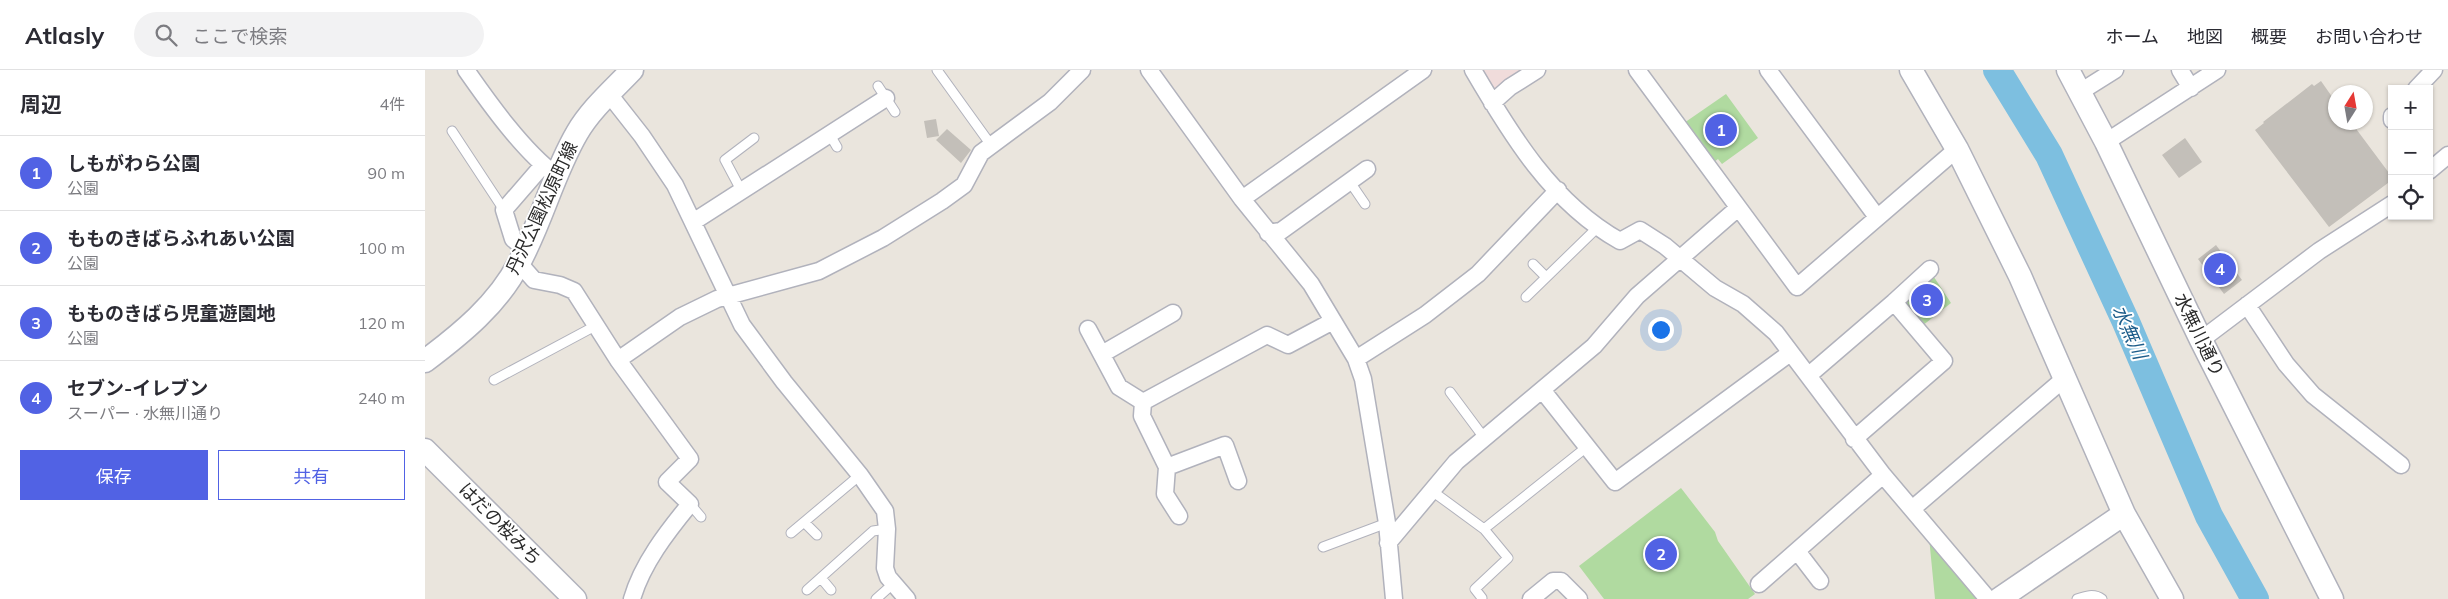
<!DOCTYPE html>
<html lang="ja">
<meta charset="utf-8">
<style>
body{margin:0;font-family:Mulish,"Noto Sans JP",sans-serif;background:#f2f2f3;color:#2b2b33}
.controls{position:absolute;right:15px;top:15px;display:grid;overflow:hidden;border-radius:0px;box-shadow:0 1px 4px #0004}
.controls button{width:45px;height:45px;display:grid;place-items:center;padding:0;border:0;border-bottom:1px solid #e1e1e2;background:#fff;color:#2b2b33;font:25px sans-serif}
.compass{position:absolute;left:1903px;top:15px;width:45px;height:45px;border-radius:50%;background:#fff;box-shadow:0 1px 4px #0004;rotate:11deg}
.you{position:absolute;left:1235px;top:259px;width:18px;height:18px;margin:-12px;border:4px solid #fff;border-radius:50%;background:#1a73e8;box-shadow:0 0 0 8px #1a73e833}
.badge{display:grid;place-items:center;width:32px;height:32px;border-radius:50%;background:#5162e4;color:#fff;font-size:16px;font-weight:700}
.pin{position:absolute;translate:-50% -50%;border:2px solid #fff;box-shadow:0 1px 5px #0006}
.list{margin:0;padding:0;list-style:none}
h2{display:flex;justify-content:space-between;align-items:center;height:65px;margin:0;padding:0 20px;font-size:21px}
h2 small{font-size:16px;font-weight:400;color:#7c7c81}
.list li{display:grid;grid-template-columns:32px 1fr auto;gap:15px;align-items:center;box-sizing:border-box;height:75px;padding:0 20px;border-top:1px solid #e1e1e2}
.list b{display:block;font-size:19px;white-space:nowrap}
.list p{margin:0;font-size:16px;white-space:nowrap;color:#7c7c81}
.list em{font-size:16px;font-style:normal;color:#7c7c81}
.actions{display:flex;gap:10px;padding:15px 20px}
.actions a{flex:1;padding:11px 0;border:1px solid #5162e4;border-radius:0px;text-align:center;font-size:18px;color:#5162e4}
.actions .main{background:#5162e4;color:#fff}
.icon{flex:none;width:28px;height:28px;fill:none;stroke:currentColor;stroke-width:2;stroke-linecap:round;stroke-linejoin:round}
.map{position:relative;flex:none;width:2023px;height:529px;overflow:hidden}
header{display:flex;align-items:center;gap:30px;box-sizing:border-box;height:70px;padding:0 25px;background:#fff;border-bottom:1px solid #e1e1e2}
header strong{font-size:24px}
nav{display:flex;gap:28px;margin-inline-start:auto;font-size:18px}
.search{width:350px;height:45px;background:#f2f2f3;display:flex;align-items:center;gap:12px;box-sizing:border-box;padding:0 18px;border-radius:28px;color:#7c7c81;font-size:19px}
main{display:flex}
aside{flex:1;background:#fff}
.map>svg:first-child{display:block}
.medical{fill:#f0dcdb}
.green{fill:#b0daa0}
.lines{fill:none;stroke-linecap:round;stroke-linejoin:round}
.river{stroke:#7dbfe0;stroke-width:28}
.building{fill:#c3bfb9}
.lane-casing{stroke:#b1b2bc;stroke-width:11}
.street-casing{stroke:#b1b2bc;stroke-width:19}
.secondary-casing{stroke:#b1b2bc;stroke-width:25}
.lane{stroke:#fff;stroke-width:9}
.street{stroke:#fff;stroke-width:16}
.secondary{stroke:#fff;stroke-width:22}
.labels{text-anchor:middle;stroke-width:4;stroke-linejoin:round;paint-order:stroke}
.street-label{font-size:18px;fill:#2a2a2a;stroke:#fff}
.water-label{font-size:19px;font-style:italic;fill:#1d5d8a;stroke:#fff}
</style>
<header>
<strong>Atlasly</strong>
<div class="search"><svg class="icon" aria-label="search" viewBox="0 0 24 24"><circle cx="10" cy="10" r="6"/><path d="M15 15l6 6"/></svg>ここで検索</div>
<nav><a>ホーム</a><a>地図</a><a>概要</a><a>お問い合わせ</a></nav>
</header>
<main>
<aside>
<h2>周辺<small>4件</small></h2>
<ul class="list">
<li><span class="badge">1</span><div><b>しもがわら公園</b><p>公園</p></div><em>90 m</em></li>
<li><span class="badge">2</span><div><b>もものきばらふれあい公園</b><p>公園</p></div><em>100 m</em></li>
<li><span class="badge">3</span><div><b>もものきばら児童遊園地</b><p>公園</p></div><em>120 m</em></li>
<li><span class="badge">4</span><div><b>セブン-イレブン</b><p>スーパー · 水無川通り</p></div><em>240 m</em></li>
</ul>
<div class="actions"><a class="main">保存</a><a>共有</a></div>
</aside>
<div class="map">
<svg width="2023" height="529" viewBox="0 0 2023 529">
<rect width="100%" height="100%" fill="#eae5dd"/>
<path class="medical" d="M 1054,0 L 1097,0 L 1068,20 Z"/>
<path class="green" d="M 1301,24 L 1333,68 L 1297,94 L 1293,89 L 1289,92 L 1259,53 Z
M 1507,204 L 1526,233 L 1497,256 L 1479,236 L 1480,227 Z
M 1256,418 L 1290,462 L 1293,471 L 1330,524 L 1323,529 L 1179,529 L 1154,496 Z
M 1504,467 L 1551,525 L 1551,529 L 1510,529 Z"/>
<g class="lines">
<path class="river" d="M 1572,0 L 1624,85 L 1701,252 L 1784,446 L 1830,529"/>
</g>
<path class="building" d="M 1896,11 L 1910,31 L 1910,52 L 1926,52 L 1967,107 L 1967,110 L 1904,157 L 1830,60 L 1839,53 L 1838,52 L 1887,14 L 1889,16 Z
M 511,49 L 514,66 L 502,68 L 499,51 Z
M 522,59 L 546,80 L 536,93 L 511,70 Z
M 1760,68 L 1777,92 L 1754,108 L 1737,85 Z
M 1791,175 L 1817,210 L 1799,224 L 1773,189 Z"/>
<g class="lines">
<g class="lane-casing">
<path id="lane" d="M 512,0 L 566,75
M 453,16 L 470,42
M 27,61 L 79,140
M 405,65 L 412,77
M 925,112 L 940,134
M 317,122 L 300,90 L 329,68
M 1108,194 L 1121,207
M 1101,227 L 1172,158
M 69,310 L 172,255
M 1025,322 L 1060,369
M 1007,421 L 1059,459 L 1083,488 L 1050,519 L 1057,528
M 265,434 L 276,447
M 379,452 L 392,465
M 1059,459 L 1163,376
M 366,463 L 435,405
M 898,477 L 962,453
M 396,508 L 406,520
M 382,520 L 448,461 L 462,459
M 451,529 L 469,513
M 1652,529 C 1660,526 1669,523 1677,529"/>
</g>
<g class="street-casing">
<path id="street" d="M 41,0 C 64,33 99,82 131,105
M 724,0 L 817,129 L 886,214 L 931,289 L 938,309 L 962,453 L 969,529
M 1048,0 C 1086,65 1127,133 1195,171 L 1215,160 L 1240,176 L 1290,218 L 1318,234 L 1351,263 L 1458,405 L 1563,529
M 1212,0 L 1372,217 L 1532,79
M 1343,0 L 1452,147
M 1755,0 L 1766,18
M 1991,19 L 2009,0
M 1655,22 L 1690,0
M 184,24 L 217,66 L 250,115 L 317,255 L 359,312 L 435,405 L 460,441 L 462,459 L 460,498 L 463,507 L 482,529
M 1067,33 L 1085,17 L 1112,0
M 1967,46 L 1967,50
M 1681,72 L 1792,0
M 2004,101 L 2023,85
M 817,129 L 998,0
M 268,152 L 461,28
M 843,163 L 856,161 L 942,99
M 100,179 L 88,169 L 79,140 L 118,95
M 94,193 L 109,210 L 135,215 L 149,221 L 193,290 L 265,389 L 242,412 L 265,434 C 242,462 217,494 207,529
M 1469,232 L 1505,199
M 1822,235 L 1861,294 L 1888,325 L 1976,395
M 663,259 L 694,317 L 718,332
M 1776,270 L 1894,181 L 1967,134
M 677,284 L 748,243
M 931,289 L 1000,245 L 1053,204 L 1133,120
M 193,290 L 255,247 L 292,229 L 394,201 L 458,168 L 517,131 L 539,115 L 556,83 L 625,32 L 657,0
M 1384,305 L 1469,232 L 1519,291 L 1429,369
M 1118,321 L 1190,412 L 1365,283
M 718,332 L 842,265 L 863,275 L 908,251
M 718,332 L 717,346 L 742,397 L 740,424 L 754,446
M 742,397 L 800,375 L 813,411
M 1487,439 L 1640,308
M 963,473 L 1031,392 L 1169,276 L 1212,226 L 1313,138
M 1372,481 L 1395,511
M 1334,514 L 1458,405
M 1106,529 L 1128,511 L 1136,511 L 1154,529"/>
</g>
<g class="secondary-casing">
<path id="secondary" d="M 1486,0 L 1532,79 L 1595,206 L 1699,444 L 1747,529
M 1643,0 L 1681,72 L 1776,270 L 1907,529
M 0,291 C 36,264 73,234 94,193 C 117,151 128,104 152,63 C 166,39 188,20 207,0
M 0,380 L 150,529
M 1574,529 L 1699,444"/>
</g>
<use href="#lane" class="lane"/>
<use href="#street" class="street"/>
<use href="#secondary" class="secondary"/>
</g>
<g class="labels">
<g class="street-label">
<text transform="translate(117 138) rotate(-65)" y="6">丹沢公園松原町線</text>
<text transform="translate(1774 265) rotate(64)" y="6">水無川通り</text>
<text transform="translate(75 454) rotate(45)" y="6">はだの桜みち</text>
</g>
<g class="water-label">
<text transform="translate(1705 262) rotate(66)" y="7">水無川</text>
</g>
</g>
</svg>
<div class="controls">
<button>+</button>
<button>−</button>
<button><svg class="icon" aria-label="locate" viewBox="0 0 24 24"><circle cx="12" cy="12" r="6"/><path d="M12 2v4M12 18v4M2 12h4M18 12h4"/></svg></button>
</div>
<svg class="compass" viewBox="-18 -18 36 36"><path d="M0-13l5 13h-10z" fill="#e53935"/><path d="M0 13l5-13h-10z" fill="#7c7c81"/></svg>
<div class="you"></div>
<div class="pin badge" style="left:1296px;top:60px">1</div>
<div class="pin badge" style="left:1236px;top:484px">2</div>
<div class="pin badge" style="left:1502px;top:230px">3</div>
<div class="pin badge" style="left:1795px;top:199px">4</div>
</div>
</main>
